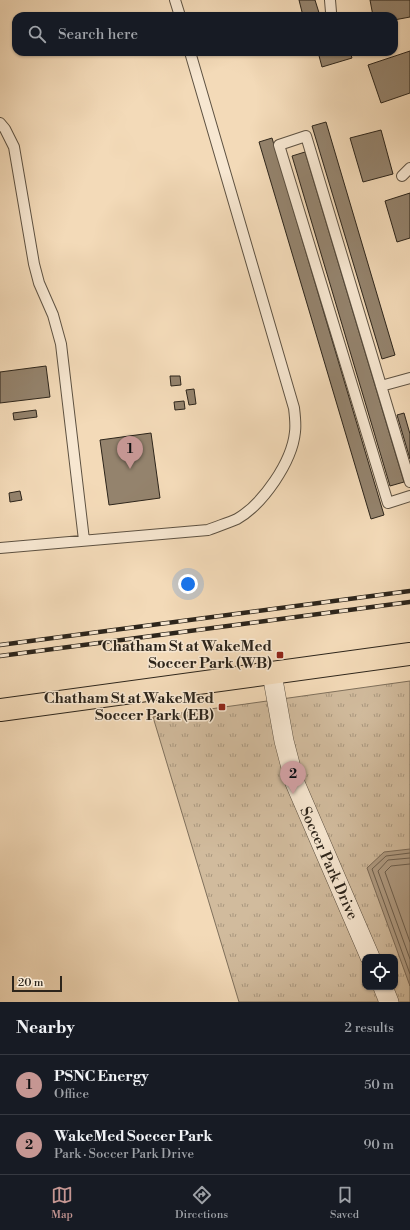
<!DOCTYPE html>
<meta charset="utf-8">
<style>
body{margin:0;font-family:"Libre Bodoni",serif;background:#242831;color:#f1f3f6}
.controls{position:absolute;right:12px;bottom:12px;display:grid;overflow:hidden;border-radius:8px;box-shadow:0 1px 3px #0004}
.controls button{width:36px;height:36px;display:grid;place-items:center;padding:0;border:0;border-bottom:1px solid #363941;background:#171b24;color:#f1f3f6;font:20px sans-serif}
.scale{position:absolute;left:12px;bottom:10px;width:50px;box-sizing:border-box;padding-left:4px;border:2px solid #2d251b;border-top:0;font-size:11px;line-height:14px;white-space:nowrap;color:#2d251b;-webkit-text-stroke:3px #f7e7d1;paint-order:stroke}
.you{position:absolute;left:188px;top:584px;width:14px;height:14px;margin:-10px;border:3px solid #fff;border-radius:50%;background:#1a73e8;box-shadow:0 0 0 6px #1a73e833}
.badge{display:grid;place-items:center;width:26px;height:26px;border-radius:50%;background:#c59692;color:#111;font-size:13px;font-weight:700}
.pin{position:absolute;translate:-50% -33px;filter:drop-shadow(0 1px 2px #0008)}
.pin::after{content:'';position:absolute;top:21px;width:14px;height:12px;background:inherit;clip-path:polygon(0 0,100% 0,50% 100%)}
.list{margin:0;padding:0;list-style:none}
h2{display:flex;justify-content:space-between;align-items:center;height:52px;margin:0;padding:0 16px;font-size:17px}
h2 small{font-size:13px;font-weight:400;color:#9ea1a6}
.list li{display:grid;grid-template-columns:26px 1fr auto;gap:12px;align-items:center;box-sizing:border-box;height:60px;padding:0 16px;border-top:1px solid #363941}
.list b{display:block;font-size:15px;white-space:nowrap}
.list p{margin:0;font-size:13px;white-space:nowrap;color:#9ea1a6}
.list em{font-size:13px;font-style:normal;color:#9ea1a6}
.icon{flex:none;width:22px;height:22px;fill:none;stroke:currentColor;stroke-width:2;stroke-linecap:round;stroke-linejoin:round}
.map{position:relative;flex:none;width:410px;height:1002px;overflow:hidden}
.search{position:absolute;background:#171b24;box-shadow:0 1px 3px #0004;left:12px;right:12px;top:12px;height:44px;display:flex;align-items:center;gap:10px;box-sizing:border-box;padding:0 14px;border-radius:12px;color:#9ea1a6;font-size:15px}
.sheet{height:172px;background:#171b24}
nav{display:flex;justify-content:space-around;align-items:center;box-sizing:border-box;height:56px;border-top:1px solid #363941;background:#171b24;font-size:11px;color:#9ea1a6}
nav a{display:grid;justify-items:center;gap:2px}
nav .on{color:#c59692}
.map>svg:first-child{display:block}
.park{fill:url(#park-tufts);stroke:#7f705c;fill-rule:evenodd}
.water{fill:#b09c83;stroke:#7c6c59}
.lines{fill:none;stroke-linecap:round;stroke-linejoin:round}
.shore{stroke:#6e604f;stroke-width:1}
.building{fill:#94836d;stroke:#2d251b}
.lane-casing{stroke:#5e5242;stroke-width:12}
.street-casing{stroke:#5e5242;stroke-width:20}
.primary-casing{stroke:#2d251b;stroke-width:24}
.lane{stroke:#f7e7d1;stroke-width:10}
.street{stroke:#f7e7d1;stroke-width:19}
.primary{stroke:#f3dab8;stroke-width:22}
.rail-casing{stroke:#2d251b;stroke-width:4.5}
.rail{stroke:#f7e7d1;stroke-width:3;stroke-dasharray:9;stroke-linecap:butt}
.poi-dot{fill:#8f2418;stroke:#f7e7d1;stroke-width:1.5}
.labels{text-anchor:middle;stroke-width:3;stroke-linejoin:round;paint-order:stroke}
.poi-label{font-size:15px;font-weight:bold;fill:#2d251b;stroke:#f7e7d1;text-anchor:end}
.street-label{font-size:15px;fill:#2d251b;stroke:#f7e7d1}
</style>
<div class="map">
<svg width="410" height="1002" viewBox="0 0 410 1002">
<defs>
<pattern id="park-tufts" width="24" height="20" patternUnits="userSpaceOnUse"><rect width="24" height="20" fill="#d1bb9d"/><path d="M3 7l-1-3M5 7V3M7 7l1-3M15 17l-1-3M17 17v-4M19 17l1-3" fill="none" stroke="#aa987f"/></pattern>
</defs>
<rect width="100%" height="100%" fill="#f3dab8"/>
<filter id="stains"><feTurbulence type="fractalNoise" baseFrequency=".005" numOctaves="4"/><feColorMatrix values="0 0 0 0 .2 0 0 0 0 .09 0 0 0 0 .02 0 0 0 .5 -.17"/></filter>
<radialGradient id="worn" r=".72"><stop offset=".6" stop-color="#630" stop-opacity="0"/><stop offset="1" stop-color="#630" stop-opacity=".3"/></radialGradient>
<path class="park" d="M 410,681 L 410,1002 L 239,1002 L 153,717 ZM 365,957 L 395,957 L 395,987 L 365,987 Z"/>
<path class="water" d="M 410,849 L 410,986 L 367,868 L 384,852 Z"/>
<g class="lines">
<path class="shore" d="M 410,853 L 386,856 L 372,869 L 410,974
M 410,858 L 388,860 L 378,871 L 410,959
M 410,864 L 391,866 L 385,872 L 410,942"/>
</g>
<path class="building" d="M 299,0 L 315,0 L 320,16 L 303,16 Z
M 370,0 L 410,0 L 410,17 L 394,20 L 394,16 L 373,16 Z
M 410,51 L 410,93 L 381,103 L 368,65 Z
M 318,52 L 350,52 L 352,58 L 322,67 Z
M 326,122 L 395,355 L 382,359 L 312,126 Z
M 381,130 L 393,174 L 363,182 L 350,138 Z
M 272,138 L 384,515 L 371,519 L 259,142 Z
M 305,152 L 404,482 L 390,486 L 292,156 Z
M 410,193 L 410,238 L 397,242 L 385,201 Z
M 46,366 L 50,397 L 0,403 L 0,372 Z
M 170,376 L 180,376 L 181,385 L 171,386 Z
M 194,389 L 196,404 L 189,405 L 186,390 Z
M 184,401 L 185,409 L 175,410 L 174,402 Z
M 36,410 L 37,417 L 14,420 L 13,413 Z
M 404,413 L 410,434 L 410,459 L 397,415 Z
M 151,433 L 160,498 L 109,505 L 100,440 Z
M 20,491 L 22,500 L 10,502 L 9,493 Z"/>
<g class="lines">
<g class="lane-casing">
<path id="lane" d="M 175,0 L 180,16
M 330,0 L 331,12
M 0,123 L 5,129 L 14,147 L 34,264 L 39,283 L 53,315 L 61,344 L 84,540
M 402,176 L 410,168
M 381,386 L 410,378
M 410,482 L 306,136 L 279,145 L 388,503 L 410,496
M 0,548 L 208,530 C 218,526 228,523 237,519 C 263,504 292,462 295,432 C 296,424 295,416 294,408 L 190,52"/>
</g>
<g class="street-casing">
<path id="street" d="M 272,674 L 284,741 L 295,783 L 370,957
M 383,987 L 389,1002"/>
</g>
<g class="primary-casing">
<path id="primary" d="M 0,710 L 410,654"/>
</g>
<use href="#lane" class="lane"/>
<use href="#street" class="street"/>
<use href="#primary" class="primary"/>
<g class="rail-casing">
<path id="rail" d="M 0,645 L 410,591
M 0,656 L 410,602"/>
</g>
<use href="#rail" class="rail"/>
</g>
<g class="poi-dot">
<rect x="276" y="651" width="8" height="8" rx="2"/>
<rect x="218" y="703" width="8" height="8" rx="2"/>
</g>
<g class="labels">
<g class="poi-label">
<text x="272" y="651">Chatham St at WakeMed<tspan x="272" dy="17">Soccer Park (WB)</tspan></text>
<text x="214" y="703">Chatham St at WakeMed<tspan x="214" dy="17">Soccer Park (EB)</tspan></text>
</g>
<g class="street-label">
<text transform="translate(329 863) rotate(66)" y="5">Soccer Park Drive</text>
</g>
</g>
<rect width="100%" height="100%" filter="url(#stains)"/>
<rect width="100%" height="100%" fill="url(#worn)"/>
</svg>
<div class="controls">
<button><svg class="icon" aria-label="locate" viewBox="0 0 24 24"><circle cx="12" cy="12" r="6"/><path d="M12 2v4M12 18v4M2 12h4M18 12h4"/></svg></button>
</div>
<div class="scale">20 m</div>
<div class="you"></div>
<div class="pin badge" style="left:130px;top:469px">1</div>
<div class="pin badge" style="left:293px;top:794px">2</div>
<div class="search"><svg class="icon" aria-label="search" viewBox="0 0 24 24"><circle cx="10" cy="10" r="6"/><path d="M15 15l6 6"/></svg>Search here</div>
</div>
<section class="sheet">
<h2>Nearby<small>2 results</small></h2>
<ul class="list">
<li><span class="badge">1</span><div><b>PSNC Energy</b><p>Office</p></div><em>50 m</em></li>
<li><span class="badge">2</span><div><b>WakeMed Soccer Park</b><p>Park · Soccer Park Drive</p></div><em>90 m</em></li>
</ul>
</section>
<nav>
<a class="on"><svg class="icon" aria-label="map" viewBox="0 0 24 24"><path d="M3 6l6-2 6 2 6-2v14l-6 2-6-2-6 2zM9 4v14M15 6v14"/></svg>Map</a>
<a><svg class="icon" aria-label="directions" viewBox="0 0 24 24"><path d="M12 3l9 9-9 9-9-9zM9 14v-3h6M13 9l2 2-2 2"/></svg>Directions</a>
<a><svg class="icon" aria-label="saved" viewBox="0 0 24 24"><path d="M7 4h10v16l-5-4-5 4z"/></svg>Saved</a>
</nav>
